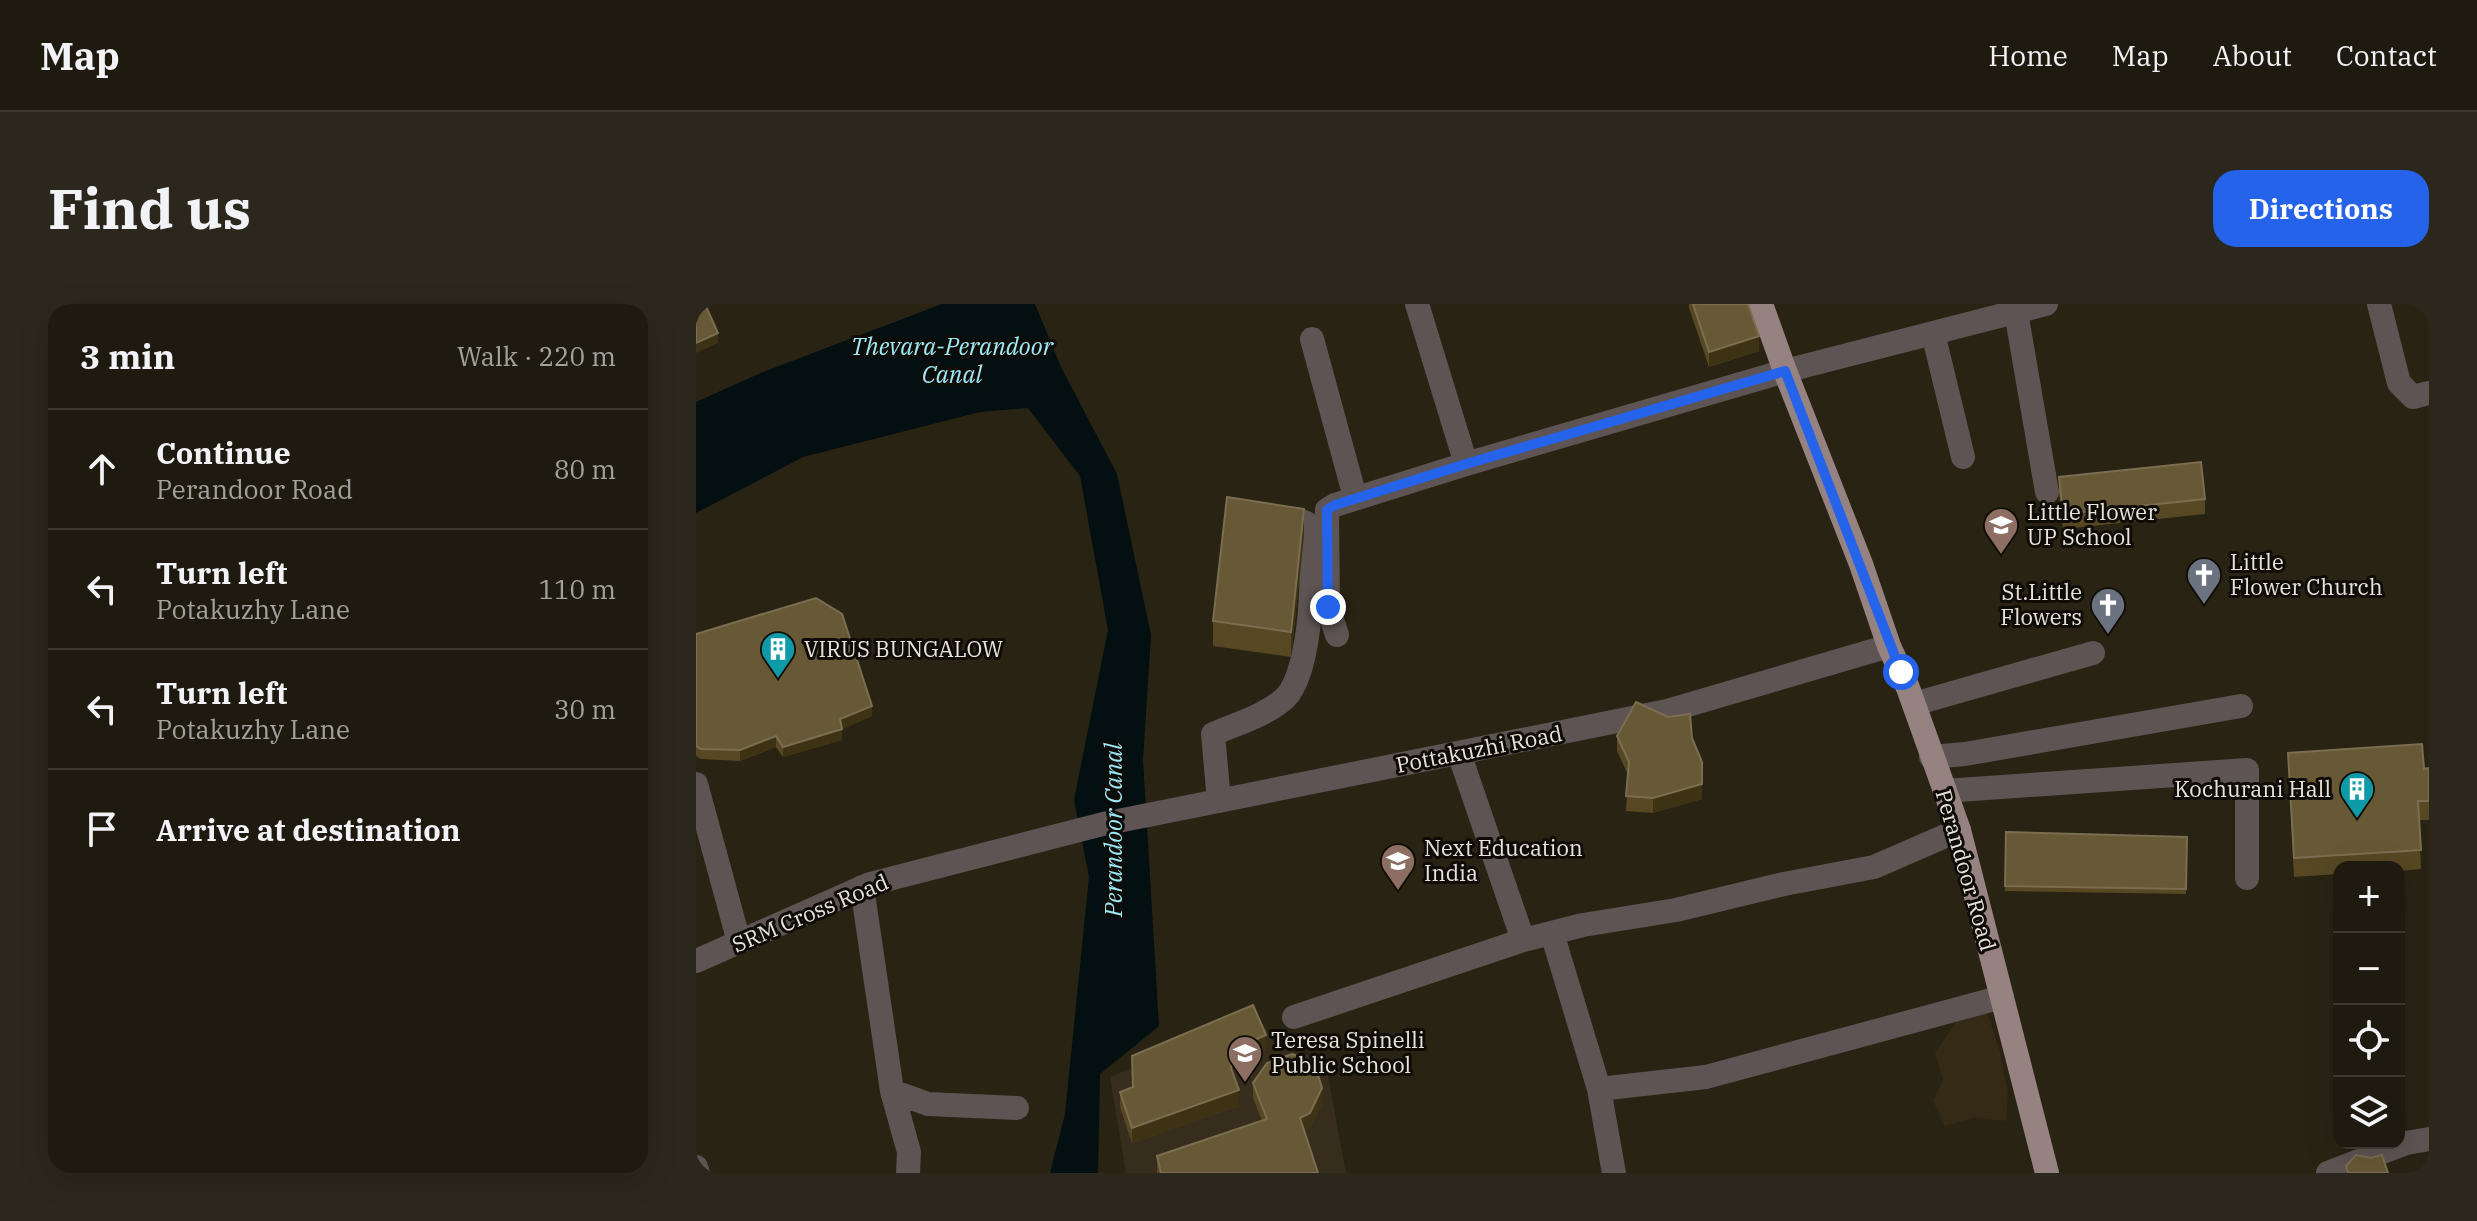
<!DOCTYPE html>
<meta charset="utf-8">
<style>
body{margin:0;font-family:"IBM Plex Serif",serif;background:#2c271d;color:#f1f3f6}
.controls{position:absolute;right:24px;bottom:24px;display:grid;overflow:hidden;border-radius:16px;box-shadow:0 8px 32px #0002}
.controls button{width:72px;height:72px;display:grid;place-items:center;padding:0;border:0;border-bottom:2px solid #3c382f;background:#1f1a0f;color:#f1f3f6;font:40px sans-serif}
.stop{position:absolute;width:24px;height:24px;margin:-18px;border:6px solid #2563eb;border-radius:50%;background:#fff}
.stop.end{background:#2563eb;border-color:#fff;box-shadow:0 2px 8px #0008}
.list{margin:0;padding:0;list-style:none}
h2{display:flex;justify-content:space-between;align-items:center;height:104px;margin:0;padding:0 32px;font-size:34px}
h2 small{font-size:26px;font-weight:400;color:#a1a19e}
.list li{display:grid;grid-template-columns:52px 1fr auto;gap:24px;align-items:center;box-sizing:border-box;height:120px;padding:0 32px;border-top:2px solid #3c382f}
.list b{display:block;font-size:30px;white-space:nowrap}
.list p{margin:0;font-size:26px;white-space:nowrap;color:#a1a19e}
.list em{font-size:26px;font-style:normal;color:#a1a19e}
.icon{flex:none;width:44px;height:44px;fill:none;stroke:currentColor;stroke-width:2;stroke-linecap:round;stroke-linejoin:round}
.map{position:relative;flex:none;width:1733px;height:869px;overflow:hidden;border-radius:24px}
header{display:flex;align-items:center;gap:48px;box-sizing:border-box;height:112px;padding:0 40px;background:#1f1a0f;border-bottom:2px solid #3c382f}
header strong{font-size:38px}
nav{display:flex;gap:44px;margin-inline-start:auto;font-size:28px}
.intro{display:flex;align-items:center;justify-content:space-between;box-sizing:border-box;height:192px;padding:0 48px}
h1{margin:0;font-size:56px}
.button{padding:20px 36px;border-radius:24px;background:#2563eb;color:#fff;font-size:28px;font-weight:700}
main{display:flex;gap:48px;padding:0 48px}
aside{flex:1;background:#1f1a0f;border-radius:24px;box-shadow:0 8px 32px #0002}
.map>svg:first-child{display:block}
.built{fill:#342a15}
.education{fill:#372d1d}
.water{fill:#030f11}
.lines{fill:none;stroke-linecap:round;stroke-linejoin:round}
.minor{stroke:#5d5453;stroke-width:24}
.major{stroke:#968381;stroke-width:24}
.wall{fill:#574823}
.shaded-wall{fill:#3e3215}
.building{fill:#675836;stroke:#7b6e50;stroke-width:2}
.route{stroke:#2563eb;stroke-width:10}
.labels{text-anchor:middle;stroke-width:6;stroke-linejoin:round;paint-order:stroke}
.poi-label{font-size:22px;fill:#e8e3da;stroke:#0f0c07;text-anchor:start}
.street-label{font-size:22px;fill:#e8e3da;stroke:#0f0c07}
.water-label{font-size:24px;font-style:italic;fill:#9ce9f7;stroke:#0f0c07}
</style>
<header>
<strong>Map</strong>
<nav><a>Home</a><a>Map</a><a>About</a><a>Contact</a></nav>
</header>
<div class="intro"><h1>Find us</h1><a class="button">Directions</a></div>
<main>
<aside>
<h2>3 min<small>Walk · 220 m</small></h2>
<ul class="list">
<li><svg class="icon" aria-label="ahead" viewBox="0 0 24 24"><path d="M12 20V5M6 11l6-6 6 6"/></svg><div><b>Continue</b><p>Perandoor Road</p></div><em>80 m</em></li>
<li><svg class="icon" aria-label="left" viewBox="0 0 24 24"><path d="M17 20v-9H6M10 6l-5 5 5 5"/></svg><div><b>Turn left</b><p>Potakuzhy Lane</p></div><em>110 m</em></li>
<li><svg class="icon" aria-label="left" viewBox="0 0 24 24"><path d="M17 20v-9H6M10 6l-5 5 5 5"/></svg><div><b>Turn left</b><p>Potakuzhy Lane</p></div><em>30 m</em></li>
<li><svg class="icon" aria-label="arrive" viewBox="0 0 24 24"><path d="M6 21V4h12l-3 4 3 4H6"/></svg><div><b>Arrive at destination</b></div></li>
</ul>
</aside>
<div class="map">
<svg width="1733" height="869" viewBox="0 0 1733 869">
<rect width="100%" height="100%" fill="#292314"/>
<path class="built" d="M 1269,705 L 1291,708 L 1303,744 L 1312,788 L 1310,817 L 1278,814 L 1249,822 L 1237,797 L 1247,776 L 1239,749 Z"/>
<path class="education" d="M 562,711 L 580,743 L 629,756 L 650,869 L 430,869 L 414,773 Z"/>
<path class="water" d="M 246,0 L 339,0 L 365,63 L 421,170 L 455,331 L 447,456 L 463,722 L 404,770 L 402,869 L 354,869 L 369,810 L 393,573 L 378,496 L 412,326 L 384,172 L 332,104 L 284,108 L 107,153 L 0,209 L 0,98 L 67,68 Z"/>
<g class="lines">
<path class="minor" d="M 721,0 L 770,160
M 1683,0 L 1703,79 L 1717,93 L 1733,89
M 1320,8 L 1351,188
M 1237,29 L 1267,153
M 616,35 L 659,193
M 641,331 L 632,303 L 631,206 L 639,201 L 770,160 L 1089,67 L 1350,0
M 1218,400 L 1397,349
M 1235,453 L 1269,450 L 1545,402
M 0,480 L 43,638
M 1248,487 L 1551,466 L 1551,574
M 523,497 L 517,430 C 540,420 571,411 589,394 C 616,369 621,252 610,219 L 600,215
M 166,583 L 196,787 L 213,848 L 212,869
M 856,629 L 903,785 L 918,869
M 827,636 L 887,621 L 980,606 L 1088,580 L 1178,563 L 1263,526
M 0,657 L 174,580 L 407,520 L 971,407 L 1193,342
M 598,713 L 827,636 L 763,449
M 903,785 L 1010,773 L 1306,693
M 196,787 L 232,800 L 321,804
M 0,863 L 2,869
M 1632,869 L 1710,839 L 1733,835"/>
<path class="major" d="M 1065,0 L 1089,67 L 1165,260 L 1193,342 L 1212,384 L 1263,526 L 1351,869"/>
</g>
<path class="wall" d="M 993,0 L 1052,0 L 1063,47 L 1013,63 L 993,4 Z
M 1363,173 L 1509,195 L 1509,210 L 1367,225 L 1363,188 Z
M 608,231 L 595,353 L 517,342 L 517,317 Z
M 0,330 L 176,412 L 146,425 L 146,436 L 87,453 L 80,443 L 44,457 L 5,455 L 0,452 Z
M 921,432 L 996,434 L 1006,495 L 957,509 L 930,507 L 932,471 L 921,447 Z
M 1592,449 L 1733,464 L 1733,516 L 1723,516 L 1725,565 L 1703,567 L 1703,563 L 1643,563 L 1643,570 L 1598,573 Z
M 1310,528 L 1491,533 L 1490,590 L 1309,587 Z
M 570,746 L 542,758 L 537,771 L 543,802 L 436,839 L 424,803 L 424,788 Z
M 557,779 L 626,799 L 614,824 L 608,827 L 622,869 L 461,869 L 461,852 L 566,817 L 557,794 Z"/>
<path class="shaded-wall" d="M 22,29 L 22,39 L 0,49 L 0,39 Z
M 1063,32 L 1063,47 L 1013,63 L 1013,48 Z
M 608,205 L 608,231 L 595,353 L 595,328 Z
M 176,402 L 176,412 L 144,426 L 144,415 Z
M 146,425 L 146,436 L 87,453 L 87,443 Z
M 80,432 L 80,443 L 44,457 L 44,446 Z
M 1006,480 L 1006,495 L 957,509 L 957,494 Z
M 570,731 L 570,746 L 542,758 L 535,779 L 535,764 L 542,743 Z
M 626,784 L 626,799 L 614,824 L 604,829 L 604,814 Z
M 543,786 L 543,802 L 436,839 L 436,824 Z"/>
<path class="building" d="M 0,0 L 9,0 L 22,29 L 0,39 Z
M 997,0 L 1052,0 L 1063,32 L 1013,48 Z
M 1505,158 L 1509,195 L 1367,210 L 1363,173 Z
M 531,193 L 608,205 L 595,328 L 517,317 Z
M 120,294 L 146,310 L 176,402 L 144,415 L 146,425 L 87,443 L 80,432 L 44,446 L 5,445 L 0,442 L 0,330 Z
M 940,398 L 972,413 L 994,410 L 996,434 L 1006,458 L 1006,480 L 957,494 L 930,492 L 933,458 L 921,432 Z
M 1726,440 L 1728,465 L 1733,464 L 1733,497 L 1722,497 L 1725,546 L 1598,554 L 1592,449 Z
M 1310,528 L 1491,533 L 1490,585 L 1309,582 Z
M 557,701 L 570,731 L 542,743 L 535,764 L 543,786 L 436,824 L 424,788 L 437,783 L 436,752 Z
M 596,750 L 618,758 L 626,784 L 614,809 L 604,814 L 622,869 L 465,869 L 461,852 L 571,815 L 557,779 L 571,759 Z
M 1660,851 L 1675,854 L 1686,851 L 1692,869 L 1652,869 L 1650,862 Z"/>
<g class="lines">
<path class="route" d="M 632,303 L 631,206 L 639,201 L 770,160 L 1089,67 L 1205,368"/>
</g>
<defs>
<g id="school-pin" transform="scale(1.8)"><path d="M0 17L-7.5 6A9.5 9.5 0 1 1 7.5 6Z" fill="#8d6e63" stroke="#0f0c07"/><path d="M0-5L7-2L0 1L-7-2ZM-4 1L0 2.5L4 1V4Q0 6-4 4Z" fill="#fff"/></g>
<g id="church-pin" transform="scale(1.8)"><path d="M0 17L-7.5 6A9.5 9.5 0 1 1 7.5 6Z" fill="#6b7280" stroke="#0f0c07"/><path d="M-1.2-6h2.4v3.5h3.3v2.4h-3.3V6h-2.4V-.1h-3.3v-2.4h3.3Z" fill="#fff"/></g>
<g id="building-pin" transform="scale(1.8)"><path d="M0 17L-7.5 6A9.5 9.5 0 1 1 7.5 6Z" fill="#0f9aa8" stroke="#0f0c07"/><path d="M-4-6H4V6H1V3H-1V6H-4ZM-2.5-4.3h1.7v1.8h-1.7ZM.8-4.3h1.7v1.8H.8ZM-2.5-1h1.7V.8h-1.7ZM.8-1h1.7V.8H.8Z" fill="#fff"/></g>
</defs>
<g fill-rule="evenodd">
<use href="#school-pin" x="1305" y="221"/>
<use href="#church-pin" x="1508" y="271"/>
<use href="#church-pin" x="1412" y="301"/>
<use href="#building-pin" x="82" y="345"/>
<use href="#building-pin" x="1661" y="485"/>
<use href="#school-pin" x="702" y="557"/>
<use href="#school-pin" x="549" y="749"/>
</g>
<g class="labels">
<g class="poi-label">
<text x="1331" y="216">Little Flower<tspan x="1331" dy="25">UP School</tspan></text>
<text x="1534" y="266">Little<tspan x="1534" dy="25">Flower Church</tspan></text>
<text x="1386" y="296" text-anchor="end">St.Little<tspan x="1386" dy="25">Flowers</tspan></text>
<text x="108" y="353">VIRUS BUNGALOW</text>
<text x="1635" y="493" text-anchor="end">Kochurani Hall</text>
<text x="728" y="552">Next Education<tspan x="728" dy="25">India</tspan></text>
<text x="575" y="744">Teresa Spinelli<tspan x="575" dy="25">Public School</tspan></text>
</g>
<g class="street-label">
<text transform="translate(783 445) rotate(-11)" y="8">Pottakuzhi Road</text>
<text transform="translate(1270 566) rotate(74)" y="8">Perandoor Road</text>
<text transform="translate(114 609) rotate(-23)" y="8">SRM Cross Road</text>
</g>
<g class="water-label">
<text x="256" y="51">Thevara-Perandoor<tspan x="256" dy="28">Canal</tspan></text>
<text transform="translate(418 526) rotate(-90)" y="8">Perandoor Canal</text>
</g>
</g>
</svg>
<div class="controls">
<button>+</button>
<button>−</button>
<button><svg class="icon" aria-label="locate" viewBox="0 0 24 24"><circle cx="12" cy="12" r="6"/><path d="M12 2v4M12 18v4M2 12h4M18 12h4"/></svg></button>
<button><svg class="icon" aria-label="layers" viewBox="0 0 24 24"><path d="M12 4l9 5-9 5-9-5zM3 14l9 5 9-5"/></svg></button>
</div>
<div class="stop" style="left:1205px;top:368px"></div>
<div class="stop end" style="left:632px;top:303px"></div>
</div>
</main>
